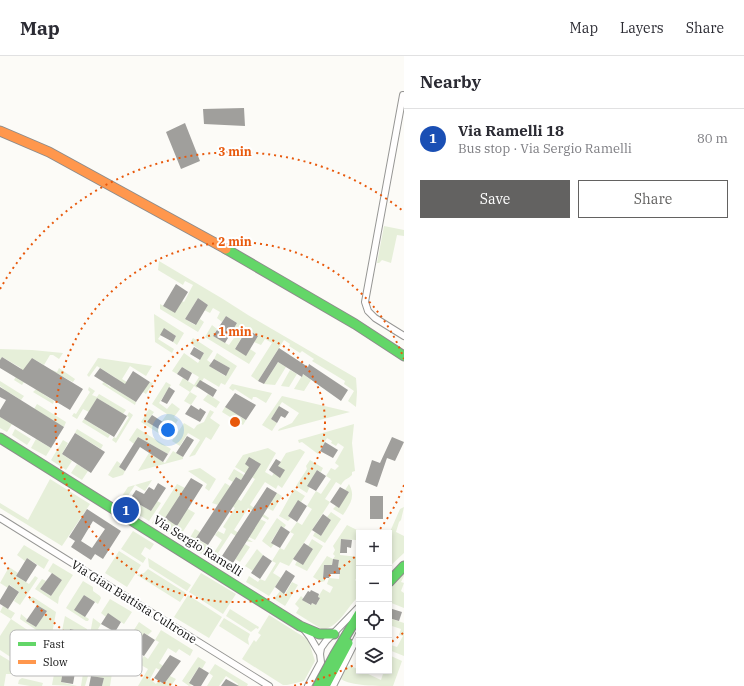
<!DOCTYPE html>
<meta charset="utf-8">
<style>
body{margin:0;font-family:"IBM Plex Serif",serif;background:#f2f2f3;color:#2b2b33}
.controls{position:absolute;right:12px;bottom:12px;display:grid;overflow:hidden;border-radius:0px;box-shadow:0 2px 6px #0003}
.controls button{width:36px;height:36px;display:grid;place-items:center;padding:0;border:0;border-bottom:1px solid #e1e1e2;background:#fff;color:#2b2b33;font:20px sans-serif}
.you{position:absolute;left:168px;top:374px;width:14px;height:14px;margin:-10px;border:3px solid #fff;border-radius:50%;background:#1a73e8;box-shadow:0 0 0 6px #1a73e833}
.badge{display:grid;place-items:center;width:26px;height:26px;border-radius:50%;background:#636261;color:#fff;font-size:13px;font-weight:700}
.pin{position:absolute;translate:-50% -50%;border:2px solid #fff;box-shadow:0 1px 4px #0006}
.list{margin:0;padding:0;list-style:none}
h2{display:flex;justify-content:space-between;align-items:center;height:52px;margin:0;padding:0 16px;font-size:17px}
h2 small{font-size:13px;font-weight:400;color:#7c7c81}
.list li{display:grid;grid-template-columns:26px 1fr auto;gap:12px;align-items:center;box-sizing:border-box;height:60px;padding:0 16px;border-top:1px solid #e1e1e2}
.list b{display:block;font-size:15px;white-space:nowrap}
.list p{margin:0;font-size:13px;white-space:nowrap;color:#7c7c81}
.list em{font-size:13px;font-style:normal;color:#7c7c81}
.actions{display:flex;gap:8px;padding:12px 16px}
.actions a{flex:1;padding:9px 0;border:1px solid #636261;border-radius:0px;text-align:center;font-size:14px;color:#636261}
.actions .main{background:#636261;color:#fff}
.icon{flex:none;width:22px;height:22px;fill:none;stroke:currentColor;stroke-width:2;stroke-linecap:round;stroke-linejoin:round}
.map{position:relative;flex:none;width:404px;height:630px;overflow:hidden}
header{display:flex;align-items:center;gap:24px;box-sizing:border-box;height:56px;padding:0 20px;background:#fff;border-bottom:1px solid #e1e1e2}
header strong{font-size:19px}
nav{display:flex;gap:22px;margin-inline-start:auto;font-size:14px}
main{display:flex}
aside{flex:1;background:#fff}
.map>svg:first-child{display:block}
.green{fill:#e6efd9}
.building{fill:#a09f9c;fill-rule:evenodd}
.lines{fill:none;stroke-linecap:round;stroke-linejoin:round}
.street-casing{stroke:#969694;stroke-width:8}
.fast-casing{stroke:#8d8c8b;stroke-width:11}
.slow-casing{stroke:#8d8c8b;stroke-width:11}
.street{stroke:#fffefe;stroke-width:6}
.fast{stroke:#63d668;stroke-width:9}
.slow{stroke:#ff974d;stroke-width:9}
.ring{fill:none;stroke:#e8590c;stroke-width:2;stroke-dasharray:2 4}
.labels{text-anchor:middle;stroke-width:4;stroke-linejoin:round;paint-order:stroke}
.street-label{font-size:12px;fill:#101010;stroke:#fff}
.key{fill:#fff;stroke:#b7b7b7;stroke-width:1}
.key-label{font-size:11px;fill:#101010}
.centre{fill:#e8590c;stroke:#fff;stroke-width:2}
.ring-label{font-size:12px;text-anchor:middle;font-weight:bold;fill:#e8590c;stroke:#fff;stroke-width:4;stroke-linejoin:round;paint-order:stroke}
</style>
<header>
<strong>Map</strong>
<nav><a>Map</a><a>Layers</a><a>Share</a></nav>
</header>
<main>
<div class="map">
<svg width="404" height="630" viewBox="0 0 404 630">
<rect width="100%" height="100%" fill="#fcfbf7"/>
<path class="green" d="M 384,170 L 404,174 L 404,180 L 397,179 L 391,207 L 382,204 L 379,207 L 377,207 Z
M 159,205 L 223,243 L 248,259 L 356,322 L 357,336 L 356,351 L 348,345 L 354,335 L 344,328 L 345,325 L 312,305 L 314,303 L 302,295 L 300,297 L 289,290 L 290,288 L 284,284 L 258,325 L 251,320 L 272,287 L 265,283 L 261,289 L 254,286 L 258,280 L 242,269 L 238,275 L 243,279 L 235,293 L 246,299 L 250,293 L 256,297 L 249,308 L 205,281 L 212,269 L 217,273 L 213,280 L 229,289 L 236,279 L 231,276 L 237,267 L 226,260 L 222,266 L 217,262 L 220,256 L 213,252 L 210,257 L 204,254 L 208,249 L 198,242 L 185,263 L 195,269 L 200,263 L 204,266 L 198,276 L 160,253 L 160,248 L 175,256 L 182,245 L 184,246 L 193,229 L 185,225 L 183,229 L 158,214 Z
M 154,258 L 184,277 L 177,289 L 173,286 L 176,280 L 165,273 L 158,283 L 174,293 L 172,297 L 155,286 Z
M 193,282 L 213,295 L 207,304 L 211,307 L 210,310 L 225,320 L 230,312 L 214,303 L 217,297 L 237,310 L 225,329 L 221,327 L 219,331 L 204,322 L 197,332 L 194,330 L 190,336 L 197,340 L 191,349 L 184,345 L 190,336 L 179,329 L 183,322 L 194,329 L 199,321 L 182,311 L 177,318 L 172,315 L 184,297 L 198,307 L 204,297 L 190,287 Z
M 0,293 L 32,294 L 63,297 L 59,303 L 53,299 L 50,299 L 44,309 L 32,302 L 18,323 L 24,326 L 22,329 L 14,324 L 21,312 L 2,301 L 0,304 Z
M 98,302 L 152,310 L 146,320 L 130,310 L 122,323 L 135,331 L 150,326 L 153,327 L 146,338 L 135,331 L 125,329 L 120,336 L 136,346 L 135,349 L 102,328 L 104,326 L 110,331 L 116,322 L 97,310 L 89,321 L 87,319 Z
M 278,306 L 286,311 L 275,329 L 264,328 Z
M 59,312 L 75,323 L 73,326 L 56,317 L 43,338 L 54,345 L 53,348 L 33,336 L 48,322 L 52,314 L 57,316 Z
M 290,314 L 297,318 L 289,331 L 281,330 Z
M 303,318 L 311,324 L 304,335 L 294,333 Z
M 0,325 L 24,340 L 21,344 L 10,337 L 1,341 L 5,334 L 0,330 Z
M 166,326 L 171,329 L 159,347 L 167,353 L 172,347 L 180,353 L 174,361 L 178,364 L 169,378 L 167,376 L 163,380 L 141,366 L 149,353 L 154,356 L 147,366 L 162,375 L 166,368 L 162,365 L 167,358 L 152,348 Z
M 232,328 L 272,337 L 266,347 L 256,341 L 253,341 L 252,344 L 235,333 L 233,335 L 229,332 Z
M 89,331 L 95,335 L 92,339 L 97,341 L 99,338 L 126,354 L 123,358 L 97,342 L 89,356 L 83,353 L 77,363 L 72,360 L 74,357 L 76,358 L 90,336 L 88,334 Z
M 208,338 L 220,346 L 216,352 L 203,344 Z
M 282,340 L 350,356 L 278,375 L 279,373 L 292,367 L 299,357 L 282,346 L 271,363 L 277,367 L 272,375 L 262,369 Z
M 37,348 L 66,366 L 64,371 L 34,353 Z
M 225,351 L 243,354 L 239,360 L 246,364 L 243,369 L 222,356 Z
M 210,354 L 214,356 L 210,362 L 220,369 L 211,384 L 206,381 L 195,399 L 189,401 L 200,384 L 188,377 L 180,390 L 172,385 L 184,367 L 194,373 L 197,369 L 204,366 Z
M 129,356 L 133,359 L 116,387 L 112,384 L 114,381 L 116,382 L 129,361 L 127,360 Z
M 24,360 L 17,371 L 12,368 L 7,376 L 0,372 L 0,361 L 12,368 Z
M 84,363 L 110,379 L 108,382 L 82,366 Z
M 354,368 L 352,387 L 355,415 L 352,416 L 352,419 C 347,424 345,422 341,429 L 336,426 L 325,443 L 330,446 L 289,510 L 280,506 L 273,517 L 281,522 L 269,540 L 246,526 L 249,520 L 258,526 L 260,523 L 265,525 L 276,507 L 272,505 L 280,492 L 284,494 L 294,478 L 290,476 L 297,466 L 302,469 L 312,453 L 307,450 L 316,435 L 321,438 L 331,423 L 326,420 L 331,412 L 335,414 L 339,410 L 335,407 L 344,391 L 338,387 L 336,390 L 331,387 L 332,385 L 327,382 L 318,398 L 302,386 L 299,387 L 298,384 Z
M 137,372 L 171,393 L 168,398 L 138,381 L 134,388 L 129,384 Z
M 15,373 L 31,383 L 27,389 L 12,379 Z
M 77,373 L 103,389 L 101,393 L 75,377 Z
M 36,383 L 51,392 L 46,400 L 31,392 Z
M 63,384 L 68,387 L 62,398 L 72,405 L 66,414 L 51,404 Z
M 268,392 L 276,397 L 265,416 L 272,420 L 286,397 L 300,393 L 305,396 L 282,432 L 278,429 L 276,433 L 265,426 L 250,449 L 269,462 L 268,464 L 248,452 L 234,474 L 253,486 L 244,485 L 231,477 L 218,497 L 222,500 L 221,503 L 236,513 L 233,518 L 210,503 L 222,484 L 215,479 L 218,475 L 224,478 L 226,473 L 223,471 L 235,452 L 222,444 L 218,449 L 212,447 L 225,427 L 230,430 L 227,436 L 241,445 L 255,423 L 235,411 L 243,399 Z
M 173,395 L 183,401 L 183,403 L 138,415 L 149,397 L 165,407 Z
M 310,404 L 323,412 L 321,416 L 317,414 L 307,437 L 296,430 L 307,413 L 306,410 Z
M 117,405 L 121,408 L 119,411 L 125,415 L 123,419 L 113,422 L 108,419 Z
M 77,408 L 88,415 L 82,424 L 71,417 Z
M 200,412 L 216,423 L 209,435 L 205,432 L 207,428 L 188,415 Z
M 234,413 L 244,419 L 241,424 L 236,421 L 233,426 L 228,423 Z
M 50,423 L 90,448 L 62,490 L 0,452 L 0,447 L 28,464 Z
M 152,424 L 145,435 L 135,429 L 122,449 L 118,446 L 128,431 Z
M 177,428 L 185,432 L 188,453 L 195,457 L 180,480 L 176,477 L 174,481 L 152,467 Z
M 349,428 C 356,441 350,448 343,459 L 333,453 L 349,436 L 345,434 Z
M 294,433 L 305,440 L 301,446 L 298,445 L 288,460 L 291,462 L 288,465 L 279,460 Z
M 277,437 L 282,440 L 273,455 L 267,452 Z
M 130,443 L 151,455 L 157,445 L 161,447 L 149,465 L 126,451 Z
M 404,451 L 401,464 L 399,466 L 396,476 L 404,480 L 404,497 L 389,511 L 389,478 L 400,453 Z
M 331,456 L 341,463 L 325,487 L 313,480 L 315,476 L 321,480 L 331,464 L 327,461 Z
M 277,462 L 286,469 L 284,472 L 281,470 L 271,486 L 274,488 L 271,492 L 262,485 Z
M 260,463 L 266,466 L 255,484 L 249,481 Z
M 347,469 L 357,474 L 356,484 L 341,483 L 340,499 L 359,501 L 359,520 L 355,524 L 359,527 L 359,540 C 346,552 341,569 323,574 L 296,557 L 299,552 L 295,548 L 301,540 L 303,542 L 303,544 L 310,549 L 312,547 L 316,549 L 320,542 L 318,541 L 323,533 L 330,537 L 333,531 L 327,528 L 329,522 L 339,523 L 340,512 L 338,511 L 339,504 L 333,503 L 332,509 L 324,509 L 323,522 L 325,522 L 325,525 L 321,526 L 313,521 L 327,500 L 333,503 L 335,500 L 333,498 L 335,494 L 333,490 Z
M 195,473 L 200,476 L 196,483 L 212,491 L 206,501 L 189,490 L 191,487 L 188,485 Z
M 133,475 L 154,488 L 150,494 L 145,491 L 141,498 L 146,502 L 143,507 L 121,493 Z
M 312,483 L 323,490 L 307,515 L 295,509 L 297,505 L 303,508 L 313,493 L 308,490 Z
M 245,488 L 250,491 L 240,506 L 235,503 Z
M 24,489 L 49,504 L 44,513 L 27,502 L 25,505 L 17,499 Z
M 257,493 L 263,499 L 253,515 L 245,510 Z
M 119,495 L 141,509 L 127,531 L 105,517 Z
M 148,502 L 191,529 L 187,535 L 149,511 Z
M 53,507 L 73,519 L 59,541 L 58,548 L 35,533 L 42,523 L 46,525 L 40,533 L 51,540 L 62,524 L 48,515 Z
M 9,511 L 18,517 L 16,520 L 29,528 L 35,520 L 38,522 L 20,549 L 14,545 L 19,536 L 10,529 L 8,532 L 0,527 Z
M 148,513 L 186,537 L 180,546 L 137,519 L 144,517 Z
M 404,516 L 404,520 L 401,526 L 404,527 L 401,535 L 404,537 L 404,552 L 389,546 C 389,529 391,527 404,516 Z
M 201,517 L 236,538 L 223,558 L 189,536 Z
M 83,525 L 93,531 L 93,535 L 100,540 L 101,542 L 98,548 L 84,539 L 75,554 L 89,563 L 88,565 L 86,565 L 66,552 Z
M 292,526 L 298,529 L 285,550 L 274,543 L 280,535 L 285,538 Z
M 188,539 L 222,561 L 209,582 L 174,561 Z
M 33,541 L 56,556 L 51,584 L 20,563 L 21,558 L 27,563 L 26,565 L 36,571 L 47,555 L 29,544 L 30,542 Z
M 110,543 L 132,556 L 124,568 L 109,558 L 106,561 L 101,557 Z
M 3,550 L 15,557 L 11,563 L 29,575 L 12,602 L 0,594 L 0,580 L 11,563 L 0,556 Z
M 230,553 L 259,571 L 258,573 L 256,572 L 251,576 L 226,560 Z
M 269,559 L 307,583 L 309,586 L 315,605 L 304,625 L 287,629 L 283,629 L 242,603 L 254,584 L 256,586 L 261,579 L 258,577 Z
M 65,560 L 87,573 L 87,576 L 70,574 L 67,592 L 84,594 L 83,597 L 81,599 L 58,594 Z
M 93,562 L 101,568 L 98,573 L 104,577 L 106,574 L 116,580 L 119,575 L 123,578 L 118,586 L 109,581 L 100,580 L 99,587 L 94,586 L 92,600 L 86,600 Z
M 224,562 L 250,578 L 248,583 L 249,589 L 219,570 Z
M 389,562 L 404,567 L 404,600 L 389,594 L 389,585 L 390,586 L 391,584 L 393,585 L 391,589 L 397,591 L 403,580 L 399,579 L 401,573 L 389,569 Z
M 139,566 L 152,575 L 148,579 L 144,577 L 138,596 L 135,601 L 124,594 L 125,588 Z
M 161,574 L 193,594 L 190,600 L 179,593 L 176,597 L 168,592 L 159,607 L 163,610 L 160,614 L 156,612 L 150,623 L 156,628 L 158,625 L 164,628 L 170,620 L 176,623 L 171,630 L 138,630 L 148,613 L 139,608 L 144,600 L 148,603 L 159,586 L 155,584 Z
M 0,599 C 10,605 14,605 12,618 L 6,618 L 4,630 L 0,630 Z
M 391,600 L 402,605 L 393,630 C 379,630 350,630 341,623 L 346,611 L 351,610 L 381,624 L 384,615 L 389,615 L 389,605 Z
M 198,601 L 206,606 L 202,613 L 199,611 L 189,626 L 192,629 L 189,630 L 182,625 Z
M 57,602 L 80,607 L 81,608 L 81,612 L 64,609 L 61,626 L 77,630 L 52,629 Z
M 215,608 L 248,628 L 247,630 L 237,630 L 238,628 L 226,620 L 219,630 L 207,630 L 213,620 L 209,617 Z
M 84,611 L 112,617 L 110,630 L 102,630 L 104,622 L 88,620 L 85,630 L 81,630 Z
M 22,622 L 43,627 L 42,630 L 30,630 L 18,628 L 19,624 Z"/>
<path class="building" d="M 244,52 L 245,70 L 204,68 L 203,53 Z
M 185,67 L 200,105 L 181,113 L 166,76 Z
M 176,228 L 188,236 L 175,257 L 163,250 Z
M 198,242 L 208,249 L 196,269 L 185,263 Z
M 226,260 L 237,267 L 225,287 L 213,280 Z
M 164,272 L 176,280 L 173,286 L 160,279 Z
M 247,273 L 258,280 L 246,300 L 235,293 Z
M 194,291 L 204,297 L 200,304 L 190,298 Z
M 279,292 L 308,311 L 309,308 L 348,334 L 341,345 L 303,318 L 302,321 L 278,306 L 264,328 L 258,325 Z
M 2,301 L 23,314 L 32,302 L 83,333 L 70,354 L 0,312 L 0,304 Z
M 214,303 L 230,312 L 226,320 L 209,310 Z
M 182,311 L 192,317 L 188,325 L 177,318 Z
M 100,312 L 125,328 L 133,315 L 150,326 L 136,346 L 94,320 Z
M 200,324 L 217,334 L 213,341 L 196,330 Z
M 0,331 L 64,371 L 51,392 L 0,361 L 0,354 L 6,344 L 0,341 Z
M 169,331 L 175,335 L 167,348 L 161,345 Z
M 235,337 L 256,349 L 246,364 L 225,351 Z
M 97,342 L 127,360 L 114,381 L 84,363 Z
M 191,349 L 199,354 L 200,352 L 206,356 L 200,366 L 185,358 Z
M 279,350 L 289,356 L 285,362 L 281,360 L 277,367 L 271,363 Z
M 152,359 L 166,368 L 162,375 L 147,366 Z
M 75,377 L 105,396 L 91,417 L 62,398 Z
M 187,380 L 194,384 L 183,401 L 176,397 Z
M 138,381 L 168,398 L 163,406 L 140,391 L 125,415 L 119,411 Z
M 392,381 L 404,386 L 395,405 L 387,402 L 377,431 L 365,426 L 372,404 L 380,407 Z
M 325,386 L 338,394 L 333,402 L 320,395 Z
M 249,401 L 261,408 L 208,489 L 196,482 L 236,421 L 241,424 L 249,411 L 245,408 Z
M 276,403 L 281,406 L 278,410 L 285,414 L 280,422 L 269,414 Z
M 317,414 L 326,420 L 316,435 L 307,430 Z
M 191,422 L 203,429 L 177,470 L 165,462 Z
M 158,427 L 166,432 L 151,455 L 130,443 L 136,434 L 144,438 L 149,431 L 154,434 Z
M 267,431 L 277,437 L 233,507 L 222,500 Z
M 340,431 L 349,436 L 339,452 L 330,446 Z
M 370,440 L 383,440 L 383,463 L 370,463 Z
M 298,444 L 307,450 L 297,466 L 288,460 Z
M 87,453 L 121,475 L 103,503 L 95,498 L 91,504 L 71,491 L 75,485 L 69,481 ZM 93,465 L 105,473 L 92,492 L 81,485 Z
M 323,458 L 331,464 L 321,480 L 312,474 Z
M 281,470 L 290,476 L 280,492 L 271,487 Z
M 341,483 L 352,484 L 351,492 L 347,491 L 347,497 L 340,497 Z
M 304,487 L 313,493 L 303,509 L 293,503 Z
M 263,499 L 272,505 L 260,523 L 251,517 Z
M 27,502 L 37,509 L 26,526 L 16,520 Z
M 333,503 L 339,504 L 338,511 L 340,512 L 340,518 L 330,518 L 329,522 L 323,522 L 324,509 L 332,509 Z
M 286,514 L 295,520 L 284,538 L 275,531 Z
M 52,517 L 62,524 L 51,540 L 40,533 Z
M 9,529 L 19,536 L 8,553 L 0,548 L 0,544 Z
M 311,534 L 319,538 L 318,541 L 320,542 L 316,549 L 312,547 L 311,549 L 302,544 L 308,535 L 310,536 Z
M 84,539 L 95,546 L 85,561 L 74,554 Z
M 37,549 L 47,555 L 36,571 L 26,565 Z
M 389,552 L 402,556 L 399,565 L 389,562 Z
M 108,557 L 121,566 L 115,576 L 101,568 Z
M 70,573 L 82,576 L 79,595 L 67,593 Z
M 144,577 L 155,584 L 144,600 L 133,594 Z
M 170,599 L 181,605 L 164,628 L 154,622 Z
M 64,609 L 76,611 L 73,628 L 61,626 Z
M 199,611 L 209,617 L 201,630 L 194,630 L 189,627 Z
M 91,620 L 104,622 L 102,630 L 89,630 Z
M 226,623 L 239,630 L 221,630 Z"/>
<g class="lines">
<g class="street-casing">
<path id="street" d="M 403,39 L 365,246 L 368,255 L 375,262 L 404,280
M 0,462 L 269,630
M 303,572 L 310,581 L 320,598
M 308,630 L 321,606 L 320,598 L 321,592 L 326,585 L 359,551
M 333,630 L 359,578"/>
</g>
<g class="fast-casing">
<path id="fast" d="M 226,193 L 355,268 L 404,300
M 0,382 L 300,570 L 319,578 L 334,578
M 389,526 L 404,510
M 318,630 L 335,598 L 359,558
M 325,630 L 348,587"/>
</g>
<g class="slow-casing">
<path id="slow" d="M 0,75 L 49,96 L 226,193"/>
</g>
<use href="#street" class="street"/>
<use href="#fast" class="fast"/>
<use href="#slow" class="slow"/>
</g>
<g class="ring">
<circle cx="235" cy="366" r="90"/>
<path d="M404 429A180 180 0 0 1 377 477M359 497A180 180 0 1 1 404 303"/>
<path d="M403 577A270 270 0 0 1 390 587M358 607A270 270 0 0 1 293 630M177 630A270 270 0 0 1 0 499M0 233A270 270 0 0 1 403 155"/>
</g>
<g class="labels">
<g class="street-label">
<text transform="translate(198 490) rotate(32)" y="4">Via Sergio Ramelli</text>
<text transform="translate(134 546) rotate(32)" y="4">Via Gian Battista Cultrone</text>
</g>
</g>
<rect x="10" y="574" width="132" height="46" rx="6" class="key"/>
<rect x="18" y="586" width="18" height="4" fill="#63d668"/>
<rect x="18" y="604" width="18" height="4" fill="#ff974d"/>
<g class="key-label">
<text x="43" y="592">Fast</text>
<text x="43" y="610">Slow</text>
</g>
<circle cx="235" cy="366" r="6" class="centre"/>
<g class="ring-label">
<text x="235" y="100">3 min</text>
<text x="235" y="190">2 min</text>
<text x="235" y="280">1 min</text>
</g>
</svg>
<div class="controls">
<button>+</button>
<button>−</button>
<button><svg class="icon" aria-label="locate" viewBox="0 0 24 24"><circle cx="12" cy="12" r="6"/><path d="M12 2v4M12 18v4M2 12h4M18 12h4"/></svg></button>
<button><svg class="icon" aria-label="layers" viewBox="0 0 24 24"><path d="M12 4l9 5-9 5-9-5zM3 14l9 5 9-5"/></svg></button>
</div>
<div class="you"></div>
<div class="pin badge" style="left:126px;top:454px;background:#1a4fb4">1</div>
</div>
<aside>
<h2>Nearby<small></small></h2>
<ul class="list">
<li><span class="badge" style="background:#1a4fb4">1</span><div><b>Via Ramelli 18</b><p>Bus stop · Via Sergio Ramelli</p></div><em>80 m</em></li>
</ul>
<div class="actions"><a class="main">Save</a><a>Share</a></div>
</aside>
</main>
